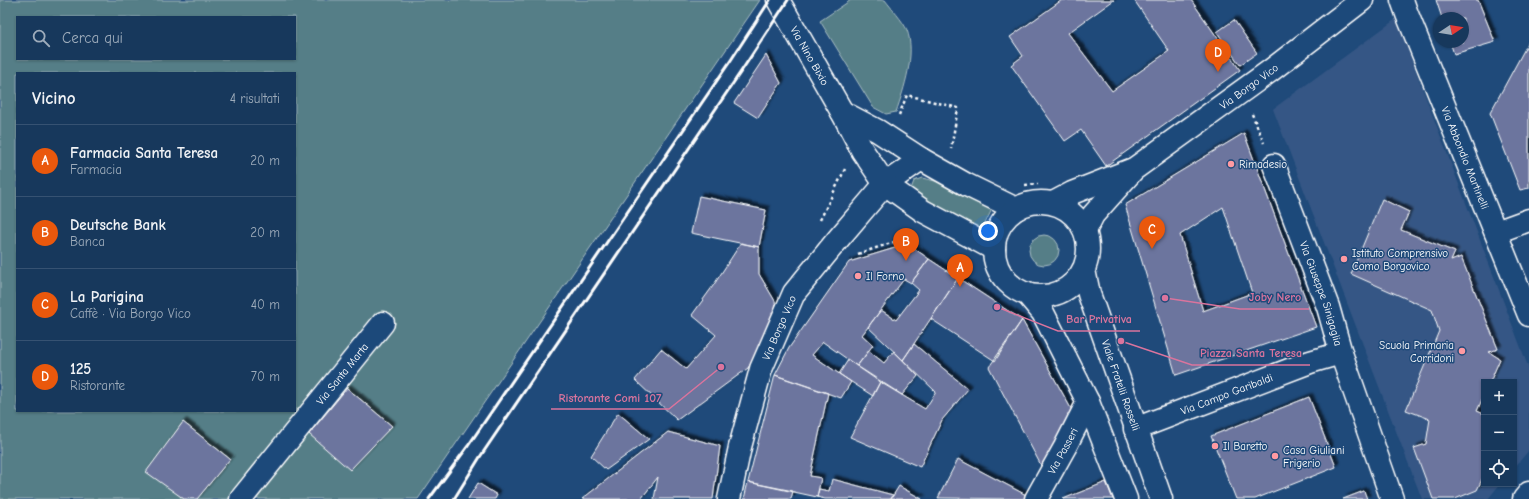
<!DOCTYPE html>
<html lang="it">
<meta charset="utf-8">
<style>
body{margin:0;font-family:"Comic Neue",sans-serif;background:#244365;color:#f1f3f6}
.controls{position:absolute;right:12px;bottom:12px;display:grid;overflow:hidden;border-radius:0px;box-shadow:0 1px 3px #0004}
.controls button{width:36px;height:36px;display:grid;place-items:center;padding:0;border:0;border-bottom:1px solid #365272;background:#17385c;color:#f1f3f6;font:20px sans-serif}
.compass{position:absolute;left:1433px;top:12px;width:36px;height:36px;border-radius:50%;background:#17385c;box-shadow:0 1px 3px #0004;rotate:78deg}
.you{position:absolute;left:988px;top:231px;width:14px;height:14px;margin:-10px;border:3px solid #fff;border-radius:50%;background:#1a73e8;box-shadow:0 0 0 6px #1a73e833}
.badge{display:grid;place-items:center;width:26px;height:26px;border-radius:50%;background:#ea580c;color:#fff;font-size:13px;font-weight:700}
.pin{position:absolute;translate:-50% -33px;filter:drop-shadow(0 1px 2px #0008)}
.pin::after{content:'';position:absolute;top:21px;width:14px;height:12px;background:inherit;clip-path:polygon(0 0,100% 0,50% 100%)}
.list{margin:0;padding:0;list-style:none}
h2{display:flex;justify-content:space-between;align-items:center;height:52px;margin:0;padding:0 16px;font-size:17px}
h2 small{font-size:13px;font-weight:400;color:#9eacbb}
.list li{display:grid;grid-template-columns:26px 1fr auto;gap:12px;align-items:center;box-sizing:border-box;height:72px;padding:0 16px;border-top:1px solid #365272}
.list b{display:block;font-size:15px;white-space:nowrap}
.list p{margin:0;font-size:13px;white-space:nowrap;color:#9eacbb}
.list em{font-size:13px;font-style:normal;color:#9eacbb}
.icon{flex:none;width:22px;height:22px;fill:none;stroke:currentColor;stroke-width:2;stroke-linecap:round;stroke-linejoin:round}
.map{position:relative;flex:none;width:1529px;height:499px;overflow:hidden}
.search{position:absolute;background:#17385c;box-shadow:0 1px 3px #0004;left:16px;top:16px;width:280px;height:44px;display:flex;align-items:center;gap:10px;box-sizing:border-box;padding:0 14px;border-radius:0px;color:#9eacbb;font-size:15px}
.panel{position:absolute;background:#17385c;box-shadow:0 1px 3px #0004;left:16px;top:72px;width:280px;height:340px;border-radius:0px}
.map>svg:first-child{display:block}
.built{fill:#365785}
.green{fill:#547e87;stroke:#aabec3;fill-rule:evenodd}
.building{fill:#6c759e;stroke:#fff;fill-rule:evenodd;filter:url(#shadow)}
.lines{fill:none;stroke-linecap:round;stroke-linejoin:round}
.minor-casing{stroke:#fff;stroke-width:25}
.major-casing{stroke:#fff;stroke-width:25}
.path{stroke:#fff;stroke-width:2.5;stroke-dasharray:3 3;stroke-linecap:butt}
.minor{stroke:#1f4a7a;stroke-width:22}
.major{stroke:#1f4a7a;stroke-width:22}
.rail{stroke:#fff;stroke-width:3}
.poi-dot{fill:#ff9aa2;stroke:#1f4a7a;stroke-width:1.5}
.labels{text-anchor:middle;stroke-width:3;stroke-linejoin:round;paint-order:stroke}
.street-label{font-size:11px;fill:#fff;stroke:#1f4a7a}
.poi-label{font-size:11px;fill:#fff;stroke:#1f4a7a;text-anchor:start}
.leader{fill:none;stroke:#da749d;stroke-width:1.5}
.callout-dot{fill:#da749d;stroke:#1f4a7a;stroke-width:1.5}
.callout-label{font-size:12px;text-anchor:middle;font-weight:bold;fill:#da749d;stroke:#1f4a7a;stroke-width:3;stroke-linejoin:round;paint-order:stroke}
</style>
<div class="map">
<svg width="1529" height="499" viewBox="0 0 1529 499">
<defs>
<filter id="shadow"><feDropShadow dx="3.5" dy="-3.5" stdDeviation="1" flood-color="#0009"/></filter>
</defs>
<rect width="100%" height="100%" fill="#1f4a7a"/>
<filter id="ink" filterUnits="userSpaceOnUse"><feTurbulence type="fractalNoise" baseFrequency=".025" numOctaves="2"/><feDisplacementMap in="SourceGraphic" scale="8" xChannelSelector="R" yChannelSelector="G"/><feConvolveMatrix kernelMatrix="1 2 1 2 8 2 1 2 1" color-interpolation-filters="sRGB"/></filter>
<g filter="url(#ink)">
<path class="built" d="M 1396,19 L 1529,369 L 1529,450 L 1514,468 L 1514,382 L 1490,382 L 1500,359 L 1489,352 L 1498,348 L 1461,257 L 1451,261 L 1454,252 L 1401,230 L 1409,212 L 1382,199 L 1351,274 L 1432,310 L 1439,331 L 1406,410 L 1430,419 L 1426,444 L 1414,448 L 1433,499 L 1422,499 L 1273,109 Z
M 1484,395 L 1484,414 L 1477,411 Z
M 1484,475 L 1484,484 L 1500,484 L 1488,499 L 1455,499 L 1477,490 Z"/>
<path class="green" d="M 0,0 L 760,0 L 418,499 L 0,499 ZM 17,17 L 295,17 L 295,59 L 17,59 ZM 17,73 L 295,73 L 295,411 L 17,411 Z
M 851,0 L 885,0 C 891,8 903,21 907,30 C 916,54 904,89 896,112 L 886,114 L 873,107 L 820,21 Z
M 922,178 L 935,181 L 994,205 L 980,234 L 910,192 L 914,181 Z
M1029 250a15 15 0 1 1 30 0a15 15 0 1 1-30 0Z"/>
<path class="building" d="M 1062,0 L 1114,0 L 1068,33 L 1112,91 L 1169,51 L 1134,0 L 1191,0 L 1240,70 L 1106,166 L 1081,130 L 1065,141 L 1011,65 L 1023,56 L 1010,37 Z
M 1436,0 L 1478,0 L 1495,42 L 1454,54 L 1450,42 L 1463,42 L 1463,18 L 1442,18 Z
M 1234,20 L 1257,53 L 1240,65 L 1217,32 Z
M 1529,41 L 1529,188 L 1520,190 L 1490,113 Z
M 766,55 L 781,83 L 758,118 L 734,103 Z
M 1244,133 L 1316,327 L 1176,375 L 1125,205 ZM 1223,207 L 1252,293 L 1203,311 L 1180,235 Z
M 699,196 L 766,210 L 759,247 L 691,233 Z
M 1382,199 L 1409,212 L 1401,230 L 1455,252 L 1451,261 L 1461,257 L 1498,349 L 1489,352 L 1500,359 L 1490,382 L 1484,382 L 1484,395 L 1477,411 L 1484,414 L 1484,475 L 1477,490 L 1455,499 L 1433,499 L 1414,448 L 1426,444 L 1430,419 L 1406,410 L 1439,331 L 1432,310 L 1351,274 Z
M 741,243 L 759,247 L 759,274 L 775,301 L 777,322 L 748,368 L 677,420 L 635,380 L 661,349 L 686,369 L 716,335 L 692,315 L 713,286 Z
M 908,244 L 929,259 L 911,283 L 904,279 L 862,335 L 873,345 L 857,366 L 823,342 L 812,355 L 851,382 L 841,398 L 775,375 L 789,348 L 849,262 Z
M 929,259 L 958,278 L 903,360 L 868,327 L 881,310 L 896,320 L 919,290 L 911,283 Z
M 958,278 L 1022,320 L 995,361 L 931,319 Z
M 1022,320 L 1074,414 L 1044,471 L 989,367 Z
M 914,344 L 968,389 L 942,420 L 920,467 L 850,437 L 880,382 L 925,409 L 936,392 L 903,360 Z
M 869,351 L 884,363 L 894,351 L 918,376 L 902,395 L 857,366 Z
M 848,360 L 880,382 L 873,396 L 839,374 Z
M 775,375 L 828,393 L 810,476 L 821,478 L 817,497 L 748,482 Z
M 347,388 L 392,426 L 350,470 L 309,434 Z
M 1309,397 L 1336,467 L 1255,499 L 1236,499 L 1211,436 Z
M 618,413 L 649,439 L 606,470 L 591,456 Z
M 183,422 L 230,459 L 197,499 L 184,499 L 146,472 Z
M 668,432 L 720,446 L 713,499 L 654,499 L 658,477 L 641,499 L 582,499 Z
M 958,459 L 1028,496 L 1027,499 L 938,498 Z
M 832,479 L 893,495 L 891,499 L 825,499 L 817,497 L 819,489 L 829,491 Z
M 748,482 L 793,491 L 791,499 L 744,499 Z
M 1106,482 L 1113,499 L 1063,499 Z
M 478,483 L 497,495 L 495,499 L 468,499 Z
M 899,486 L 922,499 L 891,499 Z
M 1364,491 L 1367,499 L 1343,499 Z"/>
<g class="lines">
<g class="minor-casing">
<g id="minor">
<path id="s1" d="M 1402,0 L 1407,14 L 1529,315"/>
<path id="s2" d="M 1274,165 L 1328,307 L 1341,353 L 1392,499"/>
<path d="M 1496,232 L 1529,220"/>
<path id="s3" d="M 1135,429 L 1310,362 L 1341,353"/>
<path id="s4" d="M 241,499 L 383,323"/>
<path id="s5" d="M 729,499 L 740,447 L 761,369 L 794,293 L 839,238 L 885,184 L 921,159"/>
<path id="s6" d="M 1036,499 L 1065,447 L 1088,402"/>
<path d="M 1524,499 L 1529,493"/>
</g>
</g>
<g class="major-casing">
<g id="major">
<path id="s7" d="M 778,0 L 842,112 L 862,150 L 885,184 L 923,211 L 994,249"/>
<path d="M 842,112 L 878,131 L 921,159 L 967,185 L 1016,209"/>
<circle cx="1041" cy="249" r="47"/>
<path d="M 1053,203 L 1072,193 L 1131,170"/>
<path id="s8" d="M 1085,231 L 1093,215 L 1134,169 L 1270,71 L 1362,0"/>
<path id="s9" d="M 1084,270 L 1089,294 L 1161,499"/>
<path d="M 1027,294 L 1043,313 L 1088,402 L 1126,499"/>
</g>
</g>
<path class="path" d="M 1252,114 L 1264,143
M 899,115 L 907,95 L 958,108 L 951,149
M 1025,185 L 1038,184
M 820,220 L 845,169
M 858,254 L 909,237 L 911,232"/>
<use href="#minor" class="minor"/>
<use href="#major" class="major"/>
<path class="rail" d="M 429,499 L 468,446 L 731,60 L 770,0
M 454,499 L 480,457 L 742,70 L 788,0"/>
</g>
</g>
<g class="poi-dot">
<circle cx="1231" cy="164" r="4"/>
<circle cx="1344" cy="259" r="4"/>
<circle cx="858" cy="276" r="4"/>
<circle cx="1462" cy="351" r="4"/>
<circle cx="1215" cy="446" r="4"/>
<circle cx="1275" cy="456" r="4"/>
</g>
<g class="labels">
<g class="street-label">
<text dy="4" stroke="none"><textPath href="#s7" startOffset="64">Via Nino Bixio</textPath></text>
<text dy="4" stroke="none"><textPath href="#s8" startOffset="221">Via Borgo Vico</textPath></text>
<text dy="4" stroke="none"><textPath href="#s1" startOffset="170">Via Abbondio Martinelli</textPath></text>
<text dy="4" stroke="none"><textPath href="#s2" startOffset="137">Via Giuseppe Sinigaglia</textPath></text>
<text dy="4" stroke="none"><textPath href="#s5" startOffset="179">Via Borgo Vico</textPath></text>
<text dy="4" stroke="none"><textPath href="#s4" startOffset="161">Via Santa Marta</textPath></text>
<text dy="4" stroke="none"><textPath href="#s9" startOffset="121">Viale Fratelli Rosselli</textPath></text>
<text dy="4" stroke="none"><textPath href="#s3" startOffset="98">Via Campo Garibaldi</textPath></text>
<text dy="4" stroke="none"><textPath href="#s6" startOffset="55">Via Passeri</textPath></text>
</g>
<g class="poi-label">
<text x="1239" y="168">Rimadesio</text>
<text x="1352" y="257">Istituto Comprensivo<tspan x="1352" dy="13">Como Borgovico</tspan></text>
<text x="866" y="280">Il Forno</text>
<text x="1454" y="349" text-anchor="end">Scuola Primaria<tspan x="1454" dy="13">Corridoni</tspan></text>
<text x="1223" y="450">Il Baretto</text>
<text x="1283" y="454">Casa Giuliani<tspan x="1283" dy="13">Frigerio</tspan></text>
</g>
</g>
<path class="leader" d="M1165 298L1240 309H1309M997 307L1058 331H1140M1121 341L1192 365H1310M721 367L669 409H551"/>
<g class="callout-dot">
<circle cx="1165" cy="298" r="4"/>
<circle cx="997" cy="307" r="4"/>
<circle cx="1121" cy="341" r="4"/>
<circle cx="721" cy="367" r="4"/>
</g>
<g class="callout-label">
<text x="1275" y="301">Joby Nero</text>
<text x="1099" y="323">Bar Privativa</text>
<text x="1251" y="357">Piazza Santa Teresa</text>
<text x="610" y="402">Ristorante Comi 107</text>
</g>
</svg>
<div class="controls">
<button>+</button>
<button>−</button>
<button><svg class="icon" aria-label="locate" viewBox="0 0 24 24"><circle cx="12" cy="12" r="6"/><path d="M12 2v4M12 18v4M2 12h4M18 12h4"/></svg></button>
</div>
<svg class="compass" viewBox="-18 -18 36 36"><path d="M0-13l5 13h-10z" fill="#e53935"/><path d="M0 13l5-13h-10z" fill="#9eacbb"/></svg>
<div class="you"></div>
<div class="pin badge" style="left:960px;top:287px">A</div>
<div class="pin badge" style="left:906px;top:261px">B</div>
<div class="pin badge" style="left:1152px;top:249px">C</div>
<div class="pin badge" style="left:1218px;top:72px">D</div>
<div class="search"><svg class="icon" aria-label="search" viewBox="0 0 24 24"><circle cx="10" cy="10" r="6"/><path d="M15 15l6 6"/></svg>Cerca qui</div>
<section class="panel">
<h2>Vicino<small>4 risultati</small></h2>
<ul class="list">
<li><span class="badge">A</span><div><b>Farmacia Santa Teresa</b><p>Farmacia</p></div><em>20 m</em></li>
<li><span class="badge">B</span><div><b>Deutsche Bank</b><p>Banca</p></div><em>20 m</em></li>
<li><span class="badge">C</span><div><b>La Parigina</b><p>Caffè · Via Borgo Vico</p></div><em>40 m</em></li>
<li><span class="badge">D</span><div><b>125</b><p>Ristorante</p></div><em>70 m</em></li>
</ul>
</section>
</div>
